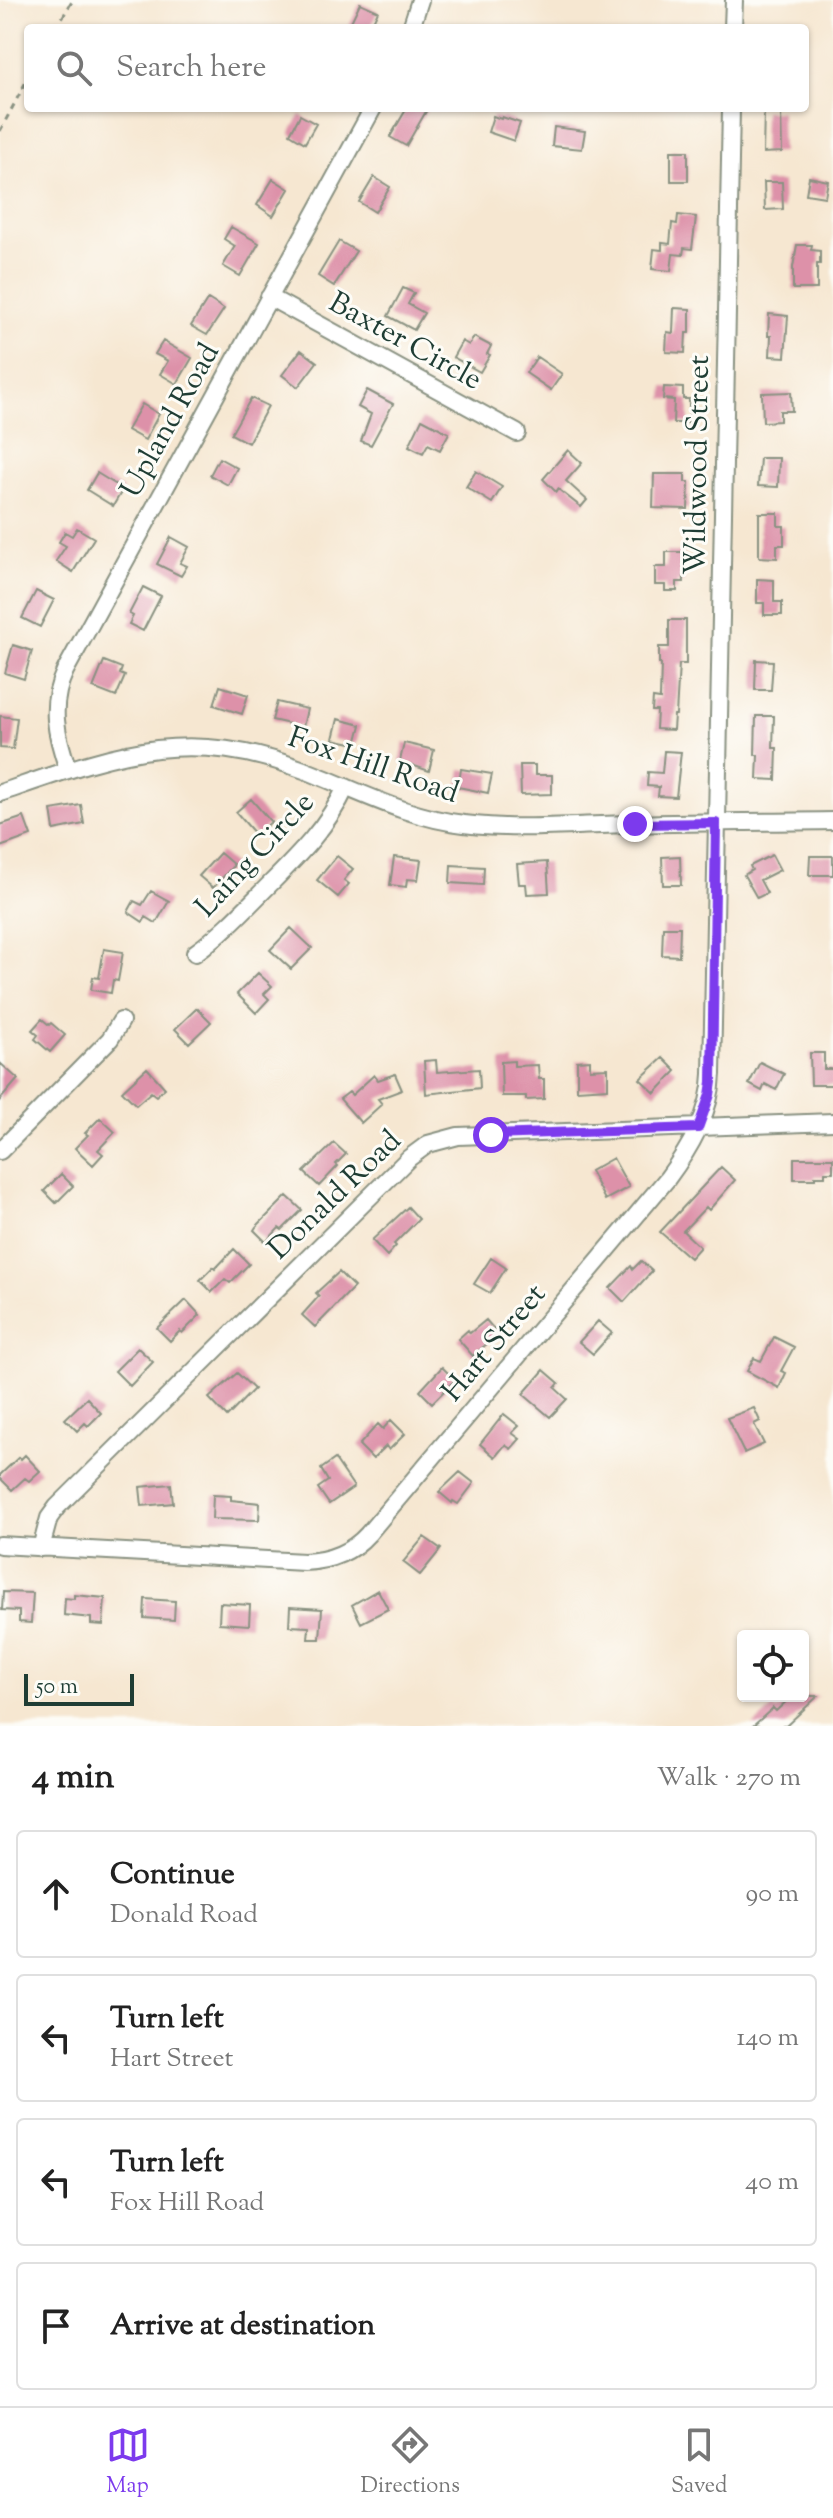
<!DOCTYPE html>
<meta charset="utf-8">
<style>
body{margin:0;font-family:"Sorts Mill Goudy",serif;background:#f6f6f6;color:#222}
.controls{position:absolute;right:24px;bottom:24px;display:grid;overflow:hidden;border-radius:8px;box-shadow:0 2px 6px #0004}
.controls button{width:72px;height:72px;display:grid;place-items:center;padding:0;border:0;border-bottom:2px solid #e0e0e0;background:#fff;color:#222;font:40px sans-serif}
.scale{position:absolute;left:24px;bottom:20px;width:110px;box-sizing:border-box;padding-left:8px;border:4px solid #1f3d34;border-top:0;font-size:22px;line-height:28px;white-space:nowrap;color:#1f3d34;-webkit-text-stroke:6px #fdfcf7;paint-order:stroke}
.stop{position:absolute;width:24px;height:24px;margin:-18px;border:6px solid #7c3aed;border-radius:50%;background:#fff}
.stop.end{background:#7c3aed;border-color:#fff;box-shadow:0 2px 8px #0008}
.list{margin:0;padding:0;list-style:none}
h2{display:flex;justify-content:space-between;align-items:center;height:104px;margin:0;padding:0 32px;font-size:34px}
h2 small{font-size:26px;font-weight:400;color:#767676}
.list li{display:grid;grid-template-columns:52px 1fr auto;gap:24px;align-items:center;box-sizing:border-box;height:128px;margin:0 16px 16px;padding:0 16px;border:2px solid #e0e0e0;border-radius:8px}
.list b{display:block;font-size:30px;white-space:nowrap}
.list p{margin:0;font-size:26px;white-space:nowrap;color:#767676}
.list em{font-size:26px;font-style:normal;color:#767676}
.icon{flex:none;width:44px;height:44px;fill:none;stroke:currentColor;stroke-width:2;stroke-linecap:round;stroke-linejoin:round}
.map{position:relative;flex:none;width:833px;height:1726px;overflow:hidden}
.search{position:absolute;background:#fff;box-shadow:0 2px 6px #0004;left:24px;right:24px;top:24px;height:88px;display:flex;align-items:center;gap:20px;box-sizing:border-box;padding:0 28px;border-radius:8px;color:#767676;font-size:30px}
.sheet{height:680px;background:#fff}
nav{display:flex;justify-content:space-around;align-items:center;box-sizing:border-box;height:112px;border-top:2px solid #e0e0e0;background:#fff;font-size:22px;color:#767676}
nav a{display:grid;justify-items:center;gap:4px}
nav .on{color:#7c3aed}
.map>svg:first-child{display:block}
.building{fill:#dd91a9}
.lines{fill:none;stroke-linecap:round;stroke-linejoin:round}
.minor-casing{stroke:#8a9282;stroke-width:20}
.path{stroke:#8a9282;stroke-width:3;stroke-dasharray:6 6;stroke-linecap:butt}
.minor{stroke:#fff;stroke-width:16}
.route{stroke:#7c3aed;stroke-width:10}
.labels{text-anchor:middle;stroke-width:6;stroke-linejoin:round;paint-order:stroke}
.street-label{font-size:30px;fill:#1f3d34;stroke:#fdfcf7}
</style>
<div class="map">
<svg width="833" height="1726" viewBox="0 0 833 1726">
<rect width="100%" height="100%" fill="#fdfcf7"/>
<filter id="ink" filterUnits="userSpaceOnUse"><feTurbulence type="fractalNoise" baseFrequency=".0125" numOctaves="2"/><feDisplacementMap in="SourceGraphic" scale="16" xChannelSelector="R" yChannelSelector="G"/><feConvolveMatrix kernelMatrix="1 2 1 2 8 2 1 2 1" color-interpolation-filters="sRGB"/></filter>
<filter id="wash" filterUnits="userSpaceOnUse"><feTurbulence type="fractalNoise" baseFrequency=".006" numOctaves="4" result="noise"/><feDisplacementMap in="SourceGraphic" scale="32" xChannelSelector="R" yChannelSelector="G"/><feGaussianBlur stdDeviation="1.8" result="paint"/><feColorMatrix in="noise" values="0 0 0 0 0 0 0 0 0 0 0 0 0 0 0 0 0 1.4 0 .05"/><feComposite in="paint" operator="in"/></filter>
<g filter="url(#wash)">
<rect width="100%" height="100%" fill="#f6e7d1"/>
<g id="blocks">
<path class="building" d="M 360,3 L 378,11 L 370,28 L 348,28 Z
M 407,108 L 428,108 L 406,146 L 390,137 Z
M 764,111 L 781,111 L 782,152 L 763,153 Z
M 300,115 L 316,124 L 305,143 L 290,134 Z
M 493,116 L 501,119 L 502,117 L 520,123 L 514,141 L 488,132 Z
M 554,127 L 585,131 L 582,149 L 552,146 Z
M 671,151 L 688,151 L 688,181 L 671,181 Z
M 374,177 L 390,187 L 375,212 L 359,202 Z
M 809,177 L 828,181 L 825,197 L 806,194 Z
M 273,179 L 289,189 L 273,216 L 257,205 Z
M 764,182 L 782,182 L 783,209 L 765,210 Z
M 678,215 L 696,217 L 692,249 L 684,248 L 683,255 L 673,254 L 671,271 L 652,269 L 654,249 L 662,250 L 662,243 L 670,244 L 672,223 L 677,224 Z
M 231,227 L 259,243 L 240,276 L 223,266 L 235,246 L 224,239 Z
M 339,241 L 356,251 L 334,286 L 318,276 Z
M 797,245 L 812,245 L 811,250 L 820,251 L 820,264 L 817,264 L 817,289 L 793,289 L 793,267 Z
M 403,288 L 414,293 L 408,304 L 424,313 L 414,330 L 388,316 Z
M 208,299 L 224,309 L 207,335 L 191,326 Z
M 674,308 L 690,309 L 690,333 L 686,333 L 685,353 L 666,352 L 667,332 L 673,333 Z
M 769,314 L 788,316 L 785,357 L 770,356 L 771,336 L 768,336 Z
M 474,337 L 491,346 L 487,354 L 490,355 L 480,372 L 453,357 L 462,341 L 469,345 Z
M 163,341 L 192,358 L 177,384 L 160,374 L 168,361 L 155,354 Z
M 301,350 L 317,362 L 298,387 L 282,375 Z
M 537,357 L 562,374 L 551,390 L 526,373 Z
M 664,387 L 683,388 L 683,399 L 689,399 L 689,423 L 673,423 L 674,400 L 663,399 Z
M 367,390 L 393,404 L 371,445 L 361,441 L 371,414 L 358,407 Z
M 791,392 L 792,411 L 780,411 L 780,421 L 763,422 L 762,393 Z
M 251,398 L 268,406 L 248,443 L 231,434 Z
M 142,404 L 159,414 L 145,440 L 127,430 Z
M 422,419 L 449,433 L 440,450 L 428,444 L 423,453 L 409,446 Z
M 568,450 L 582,463 L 566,481 L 587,500 L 581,507 L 558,489 L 556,492 L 543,479 Z
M 219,458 L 237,468 L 228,485 L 210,475 Z
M 760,458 L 779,458 L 778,487 L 758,486 Z
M 476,471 L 502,487 L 492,503 L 466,487 Z
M 97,473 L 123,489 L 113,506 L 87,490 Z
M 654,474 L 685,474 L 685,482 L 689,482 L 688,509 L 653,508 Z
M 759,513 L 778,513 L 778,526 L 784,526 L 784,545 L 777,545 L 777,558 L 759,557 Z
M 77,528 L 94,538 L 73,572 L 56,561 L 66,546 L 59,542 L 65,532 L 72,536 Z
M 171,537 L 189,547 L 180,563 L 187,566 L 181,576 L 157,564 Z
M 666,552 L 684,552 L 684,582 L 677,582 L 677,591 L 665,591 L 665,585 L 655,585 L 655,567 L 666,567 Z
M 757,579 L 774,580 L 774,602 L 782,602 L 782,615 L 764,615 L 764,603 L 757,603 Z
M 143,587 L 161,596 L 143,631 L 129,624 L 133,616 L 129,614 Z
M 36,591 L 54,600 L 40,627 L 22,618 Z
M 669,620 L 686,620 L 686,664 L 679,664 L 676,715 L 674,715 L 673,730 L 656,729 L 657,711 L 652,711 L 653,698 L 660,699 L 661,664 L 659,664 L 659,647 L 669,647 Z
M 13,645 L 32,651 L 24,679 L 5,673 Z
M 756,660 L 773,661 L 771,690 L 755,690 Z
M 104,661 L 122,668 L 120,674 L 125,676 L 116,697 L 93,688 Z
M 220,686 L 248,695 L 242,714 L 214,705 Z
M 277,702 L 307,709 L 303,727 L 272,720 Z
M 0,716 L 17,718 L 13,749 L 0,748 Z
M 756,716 L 774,716 L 773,748 L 777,748 L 776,780 L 757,779 L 758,755 L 755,755 Z
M 338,719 L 361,725 L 356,744 L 333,739 Z
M 404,743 L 434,750 L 429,771 L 400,761 Z
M 664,751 L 681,752 L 676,797 L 658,796 L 659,787 L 647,786 L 648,772 L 662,773 Z
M 520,765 L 535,765 L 535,775 L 552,775 L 552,794 L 521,795 Z
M 461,769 L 492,774 L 488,793 L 458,787 Z
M 251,799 L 271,822 L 256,835 L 236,812 Z
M 81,805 L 84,824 L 54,830 L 51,810 Z
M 24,817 L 31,836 L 0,847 L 0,825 Z
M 220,853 L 234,865 L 213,888 L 199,876 Z
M 772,855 L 780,870 L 760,880 L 767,893 L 757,898 L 744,875 L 752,870 L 750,866 Z
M 337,856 L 353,869 L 344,880 L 349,884 L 338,897 L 317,880 Z
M 680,856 L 681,885 L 663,885 L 662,857 Z
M 810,856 L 833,856 L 833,875 L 809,875 Z
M 394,857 L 421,860 L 418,880 L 407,879 L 406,887 L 390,885 Z
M 547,862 L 549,893 L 527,894 L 526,884 L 519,884 L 517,864 Z
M 451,865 L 484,867 L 483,885 L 450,883 Z
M 151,891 L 169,901 L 156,923 L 146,917 L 143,922 L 128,912 L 134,901 L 142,905 Z
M 663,927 L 680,927 L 679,956 L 662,955 Z
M 291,928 L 312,948 L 291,969 L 270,950 Z
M 104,949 L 123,952 L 118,981 L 113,980 L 111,993 L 91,990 L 93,977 L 99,978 Z
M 258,973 L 272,986 L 264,994 L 269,999 L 256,1013 L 237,994 Z
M 197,1008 L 211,1022 L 189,1043 L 175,1029 Z
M 42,1019 L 49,1025 L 51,1023 L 65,1035 L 50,1052 L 35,1039 L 38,1035 L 32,1030 Z
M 810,1053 L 824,1053 L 824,1069 L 833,1069 L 833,1085 L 811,1085 Z
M 663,1058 L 676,1071 L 655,1093 L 640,1079 Z
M 436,1060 L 437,1072 L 479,1069 L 480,1088 L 426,1094 L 424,1061 Z
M 590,1060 L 590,1069 L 608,1068 L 608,1088 L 577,1090 L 577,1061 Z
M 514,1061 L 514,1066 L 538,1065 L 539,1079 L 544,1079 L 544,1099 L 526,1100 L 526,1096 L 502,1096 L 501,1062 Z
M 760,1062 L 784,1074 L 776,1090 L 765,1084 L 762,1091 L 749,1084 Z
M 0,1063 L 18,1079 L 0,1100 Z
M 147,1068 L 165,1088 L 156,1096 L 151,1092 L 136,1105 L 122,1091 Z
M 395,1074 L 402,1090 L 378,1099 L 382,1104 L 361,1123 L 340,1099 L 349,1092 L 352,1095 L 374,1075 L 378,1080 Z
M 100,1118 L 115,1132 L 98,1150 L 103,1154 L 93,1165 L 75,1148 L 88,1135 L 85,1133 Z
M 334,1143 L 346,1154 L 336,1164 L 338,1166 L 319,1186 L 304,1172 Z
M 613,1158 L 629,1187 L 605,1200 L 590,1171 Z
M 794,1158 L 833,1158 L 833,1172 L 825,1172 L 825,1176 L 815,1176 L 815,1179 L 794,1179 Z
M 721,1167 L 735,1180 L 709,1210 L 706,1207 L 683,1231 L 700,1247 L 690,1258 L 660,1232 Z
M 61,1174 L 73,1186 L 56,1203 L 44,1191 Z
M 287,1196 L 302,1210 L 282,1230 L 279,1228 L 266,1242 L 254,1230 L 256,1227 Z
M 408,1207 L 419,1219 L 394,1244 L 396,1246 L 387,1256 L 372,1240 Z
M 234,1249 L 249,1264 L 230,1283 L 225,1279 L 212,1292 L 200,1280 L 213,1267 L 215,1269 Z
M 491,1258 L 506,1268 L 490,1293 L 474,1284 Z
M 641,1261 L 652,1271 L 624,1302 L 610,1288 L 631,1266 L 633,1269 Z
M 339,1272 L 354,1287 L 315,1327 L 302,1315 L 319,1296 L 316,1293 Z
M 186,1300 L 200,1315 L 182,1333 L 180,1331 L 170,1341 L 157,1328 Z
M 486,1320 L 498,1334 L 473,1356 L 458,1339 L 468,1330 L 470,1333 Z
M 598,1321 L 612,1333 L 593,1354 L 579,1342 Z
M 774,1337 L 794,1347 L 781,1371 L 786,1373 L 779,1388 L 747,1371 L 754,1358 L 761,1361 Z
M 138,1348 L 153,1362 L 130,1386 L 115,1371 Z
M 442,1367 L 455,1380 L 432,1403 L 420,1391 Z
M 544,1370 L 559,1383 L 555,1388 L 567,1399 L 550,1417 L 523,1394 Z
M 237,1373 L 254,1389 L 227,1417 L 209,1398 Z
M 87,1398 L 101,1413 L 88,1426 L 85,1423 L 77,1431 L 65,1419 Z
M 754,1408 L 760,1421 L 754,1424 L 764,1444 L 744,1453 L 727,1418 Z
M 504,1414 L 519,1426 L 512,1433 L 520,1439 L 511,1449 L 505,1445 L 495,1457 L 480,1444 Z
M 391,1420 L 405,1434 L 389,1450 L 386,1446 L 373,1459 L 359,1445 L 378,1424 L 383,1429 Z
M 25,1455 L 40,1471 L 29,1481 L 25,1478 L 12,1490 L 0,1478 L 0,1475 L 19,1457 L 21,1459 Z
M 335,1459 L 354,1487 L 329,1504 L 318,1488 L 328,1481 L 321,1469 Z
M 460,1472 L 474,1483 L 458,1504 L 453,1501 L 452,1503 L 439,1492 Z
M 171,1484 L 173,1503 L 142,1506 L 140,1487 Z
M 213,1495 L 231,1496 L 231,1500 L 260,1503 L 259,1520 L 212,1519 Z
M 424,1537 L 441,1549 L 420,1575 L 403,1562 Z
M 378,1590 L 388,1609 L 361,1623 L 352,1605 Z
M 3,1592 L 33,1593 L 31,1623 L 19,1622 L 19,1611 L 2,1610 Z
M 74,1595 L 105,1598 L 103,1625 L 91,1624 L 91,1618 L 64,1615 L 65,1598 L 74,1599 Z
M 145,1599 L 175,1601 L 174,1620 L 144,1618 Z
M 220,1603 L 250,1605 L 249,1625 L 219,1623 Z
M 290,1607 L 322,1609 L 320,1639 L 308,1639 L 309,1627 L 289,1626 Z
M 792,1696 L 818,1696 L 786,1726 L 753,1726 L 773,1708 L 776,1711 Z"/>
</g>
</g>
<g filter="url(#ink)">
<use href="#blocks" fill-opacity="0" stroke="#8a9282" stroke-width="2"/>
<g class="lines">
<g class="minor-casing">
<path id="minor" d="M 411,28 L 420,0
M 733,28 L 734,0
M 269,297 L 517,433
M 68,769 C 56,735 49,705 65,671 L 373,108
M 0,793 C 114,754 184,725 304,770 C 356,790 408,818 464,824 C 520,831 577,825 633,824 C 700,822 767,822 833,821
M 195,953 C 223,933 245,909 269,885 C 299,855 328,826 346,787
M 0,1151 L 110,1039 L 121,1021
M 0,1545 L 304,1562 C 329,1561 351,1553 368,1534 L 667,1179 C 690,1148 711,1113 712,1074 L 731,108
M 41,1548 L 49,1518 L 57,1507 L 409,1158 L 428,1144 L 458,1136 L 833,1122"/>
</g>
<path class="path" d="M 56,28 L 73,0
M 0,131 L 28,78"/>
<use href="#minor" class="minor"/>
</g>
</g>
<g class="lines" filter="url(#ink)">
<path class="route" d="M 491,1135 L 698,1128 L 710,1095 L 712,1082 L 716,823 L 635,824"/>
</g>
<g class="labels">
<g class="street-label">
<text transform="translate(406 340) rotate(29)" y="10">Baxter Circle</text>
<text transform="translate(169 420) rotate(-61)" y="10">Upland Road</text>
<text transform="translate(696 465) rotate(-89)" y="10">Wildwood Street</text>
<text transform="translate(374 764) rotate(19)" y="10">Fox Hill Road</text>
<text transform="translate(254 854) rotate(-47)" y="10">Laing Circle</text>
<text transform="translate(334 1194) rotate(-44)" y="10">Donald Road</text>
<text transform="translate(493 1342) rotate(-50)" y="10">Hart Street</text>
</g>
</g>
</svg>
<div class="controls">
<button><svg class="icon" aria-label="locate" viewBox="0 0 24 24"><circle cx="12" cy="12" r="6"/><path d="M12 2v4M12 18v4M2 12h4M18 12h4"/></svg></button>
</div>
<div class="scale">50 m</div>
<div class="stop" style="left:491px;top:1135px"></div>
<div class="stop end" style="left:635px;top:824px"></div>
<div class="search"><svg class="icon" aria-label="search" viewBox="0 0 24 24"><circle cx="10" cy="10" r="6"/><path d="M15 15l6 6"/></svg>Search here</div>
</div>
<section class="sheet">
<h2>4 min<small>Walk · 270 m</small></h2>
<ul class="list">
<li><svg class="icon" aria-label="ahead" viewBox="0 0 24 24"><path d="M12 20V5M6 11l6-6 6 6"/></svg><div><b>Continue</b><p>Donald Road</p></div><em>90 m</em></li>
<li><svg class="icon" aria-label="left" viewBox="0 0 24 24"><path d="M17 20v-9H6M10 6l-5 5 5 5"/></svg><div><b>Turn left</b><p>Hart Street</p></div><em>140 m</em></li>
<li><svg class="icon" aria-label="left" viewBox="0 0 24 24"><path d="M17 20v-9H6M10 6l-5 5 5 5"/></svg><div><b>Turn left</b><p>Fox Hill Road</p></div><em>40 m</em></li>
<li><svg class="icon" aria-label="arrive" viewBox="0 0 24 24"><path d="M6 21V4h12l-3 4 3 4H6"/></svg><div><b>Arrive at destination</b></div></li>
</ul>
</section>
<nav>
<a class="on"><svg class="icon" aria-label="map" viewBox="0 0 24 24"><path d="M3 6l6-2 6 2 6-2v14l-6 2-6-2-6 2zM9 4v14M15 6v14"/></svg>Map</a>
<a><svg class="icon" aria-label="directions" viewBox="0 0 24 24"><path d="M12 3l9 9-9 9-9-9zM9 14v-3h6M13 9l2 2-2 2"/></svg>Directions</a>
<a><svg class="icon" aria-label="saved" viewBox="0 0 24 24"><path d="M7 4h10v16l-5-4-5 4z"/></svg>Saved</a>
</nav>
